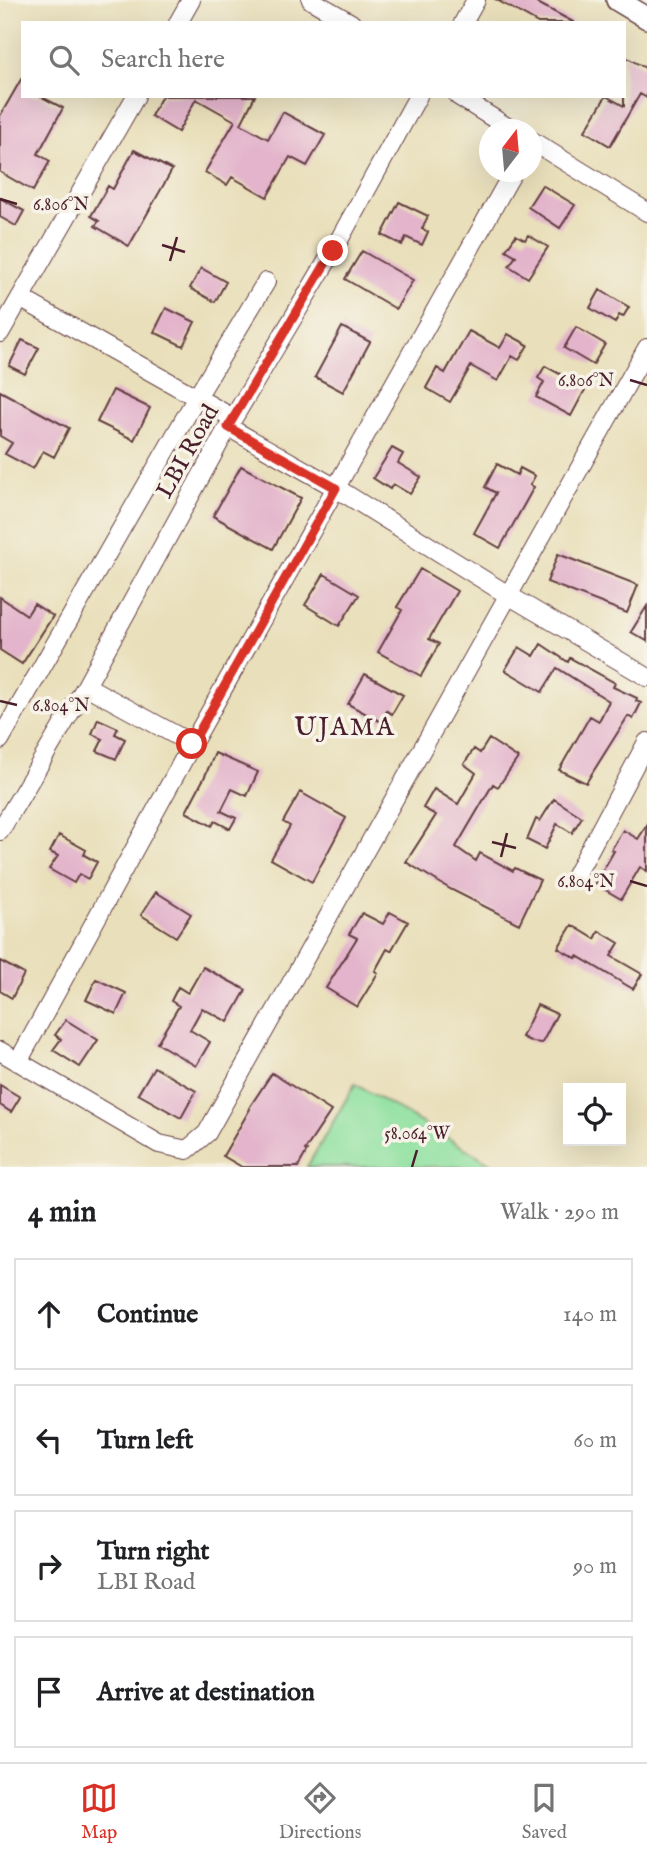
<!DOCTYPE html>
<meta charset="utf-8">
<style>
body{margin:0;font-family:"IM FELL English",serif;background:#f6f6f6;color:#202124}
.controls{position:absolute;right:21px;bottom:21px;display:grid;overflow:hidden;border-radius:0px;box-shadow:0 7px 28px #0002}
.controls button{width:63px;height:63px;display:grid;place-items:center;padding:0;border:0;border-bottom:2px solid #e0e0e0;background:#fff;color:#202124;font:35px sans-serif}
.compass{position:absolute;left:479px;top:119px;width:63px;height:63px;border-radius:50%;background:#fff;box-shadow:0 7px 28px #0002;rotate:16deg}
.stop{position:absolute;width:21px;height:21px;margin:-16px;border:5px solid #d93025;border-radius:50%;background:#fff}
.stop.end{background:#d93025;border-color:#fff;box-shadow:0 2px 7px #0008}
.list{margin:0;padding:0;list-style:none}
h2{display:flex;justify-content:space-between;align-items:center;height:91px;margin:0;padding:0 28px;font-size:30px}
h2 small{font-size:23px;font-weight:400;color:#757577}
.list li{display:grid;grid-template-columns:46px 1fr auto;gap:21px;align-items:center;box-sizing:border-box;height:112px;margin:0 14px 14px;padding:0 14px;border:2px solid #e0e0e0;border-radius:0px}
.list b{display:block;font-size:26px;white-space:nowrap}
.list p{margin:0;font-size:23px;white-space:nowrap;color:#757577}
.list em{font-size:23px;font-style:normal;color:#757577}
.icon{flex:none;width:38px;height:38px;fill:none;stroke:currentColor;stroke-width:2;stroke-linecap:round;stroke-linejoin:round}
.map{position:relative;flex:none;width:647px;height:1167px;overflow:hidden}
.search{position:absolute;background:#fff;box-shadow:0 7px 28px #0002;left:21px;right:21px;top:21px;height:77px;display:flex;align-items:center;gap:18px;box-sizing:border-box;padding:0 24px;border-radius:0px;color:#757577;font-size:26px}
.sheet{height:595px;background:#fff}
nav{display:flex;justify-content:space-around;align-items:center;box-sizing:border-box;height:98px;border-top:2px solid #e0e0e0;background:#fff;font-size:19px;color:#757577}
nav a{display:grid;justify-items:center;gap:4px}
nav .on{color:#d93025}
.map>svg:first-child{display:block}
.green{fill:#90e1a0;stroke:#6d8066;stroke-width:2}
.building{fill:#e3b4cb}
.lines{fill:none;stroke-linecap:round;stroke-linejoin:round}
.minor-casing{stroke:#623c40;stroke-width:20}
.major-casing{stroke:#623c40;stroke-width:24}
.minor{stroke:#fff;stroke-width:18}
.major{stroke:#fff;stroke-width:21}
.route{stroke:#d93025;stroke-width:9}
.ticks{fill:none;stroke:#4a1f2b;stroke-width:2.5}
.labels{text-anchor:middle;stroke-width:7;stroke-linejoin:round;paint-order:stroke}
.street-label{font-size:24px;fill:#4a1f2b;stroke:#f7f3e8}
.neighbourhood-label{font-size:26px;letter-spacing:2px;fill:#4a1f2b;stroke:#f7f3e8}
.ticks-label{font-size:18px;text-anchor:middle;fill:#4a1f2b;stroke:#f7f3e8;stroke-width:7;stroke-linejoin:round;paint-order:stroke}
</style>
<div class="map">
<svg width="647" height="1167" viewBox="0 0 647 1167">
<rect width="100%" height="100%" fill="#f7f3e8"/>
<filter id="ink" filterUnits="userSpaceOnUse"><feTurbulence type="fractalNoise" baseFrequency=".0143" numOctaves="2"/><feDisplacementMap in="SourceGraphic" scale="14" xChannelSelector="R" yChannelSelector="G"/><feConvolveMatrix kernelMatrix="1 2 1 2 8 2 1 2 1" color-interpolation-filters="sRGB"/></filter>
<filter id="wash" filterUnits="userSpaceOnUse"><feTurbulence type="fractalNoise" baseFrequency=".00686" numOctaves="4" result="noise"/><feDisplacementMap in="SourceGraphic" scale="28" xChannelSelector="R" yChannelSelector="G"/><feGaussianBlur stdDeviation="1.57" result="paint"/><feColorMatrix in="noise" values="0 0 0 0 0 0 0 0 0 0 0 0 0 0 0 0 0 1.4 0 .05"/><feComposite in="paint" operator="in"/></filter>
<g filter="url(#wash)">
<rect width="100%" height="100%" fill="#e9dfba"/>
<path class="green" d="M 355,1084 L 497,1167 L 307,1167 Z"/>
<g id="blocks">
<path class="building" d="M 497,0 L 532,0 L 575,23 L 538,23 Z
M 624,56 L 647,69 L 647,98 L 640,94 L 610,146 L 585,131 L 606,96 L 624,106 Z
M 23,76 L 23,96 L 40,96 L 63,108 L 38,154 L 50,161 L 33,191 L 0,172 L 0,116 Z
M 162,96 L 255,96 L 241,124 L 268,139 L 283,112 L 325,135 L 307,166 L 290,157 L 267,197 L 232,177 L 227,185 L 205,172 L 235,121 L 196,99 L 178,132 L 151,116 Z
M 134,150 L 172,170 L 129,246 L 95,226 L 99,221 L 91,216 L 108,186 L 113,189 Z
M 542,185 L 575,205 L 560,228 L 528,207 Z
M 0,198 L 24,211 L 16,226 L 0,217 Z
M 399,202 L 428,216 L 422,229 L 428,232 L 422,245 L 406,237 L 402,245 L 382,235 Z
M 516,235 L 525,240 L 528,235 L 548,247 L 528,278 L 509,266 L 516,256 L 506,250 Z
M 362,251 L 413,280 L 396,309 L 345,279 Z
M 201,268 L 226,282 L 215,302 L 190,288 Z
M 600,290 L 629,307 L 623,317 L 619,315 L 615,323 L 590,308 Z
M 166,308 L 195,322 L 183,346 L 154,332 Z
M 342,327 L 370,342 L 343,392 L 315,377 Z
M 576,327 L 605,344 L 593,365 L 564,348 Z
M 469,331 L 500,348 L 508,334 L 528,345 L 519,360 L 512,356 L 498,381 L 471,366 L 450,402 L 426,388 L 437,368 L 445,373 Z
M 22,340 L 39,348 L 25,374 L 9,366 Z
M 545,366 L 586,388 L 571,416 L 536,397 L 544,382 L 538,378 Z
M 113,390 L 150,408 L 134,440 L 97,422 Z
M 0,391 L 69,428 L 54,457 L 43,451 L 33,469 L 5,454 L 12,443 L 0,436 Z
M 392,448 L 403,454 L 398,463 L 421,477 L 410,494 L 393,484 L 390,489 L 373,478 Z
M 497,464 L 517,475 L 520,468 L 535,476 L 530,485 L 534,487 L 500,548 L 474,533 L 496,493 L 485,487 Z
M 241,466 L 301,498 L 273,549 L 213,516 Z
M 558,554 L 638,585 L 627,613 L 547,582 Z
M 420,569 L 457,591 L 429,639 L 439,644 L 421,676 L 378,652 L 402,610 L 397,607 Z
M 324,574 L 359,595 L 339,626 L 305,605 Z
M 0,597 L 27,615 L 34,604 L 53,616 L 22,664 L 0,650 Z
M 647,606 L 647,641 L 631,632 Z
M 541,644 L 568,662 L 570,658 L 615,683 L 613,687 L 637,698 L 636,701 L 641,703 L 633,719 L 628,716 L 586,783 L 559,770 L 590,716 L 599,721 L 609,701 L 557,668 L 542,692 L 505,670 L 519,647 L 534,656 Z
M 365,674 L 403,695 L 392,714 L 387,711 L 381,722 L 348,704 Z
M 98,719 L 118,728 L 115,734 L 125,739 L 116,759 L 97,751 L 103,739 L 92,734 Z
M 489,739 L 518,758 L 498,787 L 493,784 L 456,847 L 476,861 L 480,853 L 513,871 L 515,868 L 540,880 L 519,924 L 450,889 L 406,862 L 436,815 L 423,808 L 434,789 L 458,804 L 476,773 L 464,764 L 474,749 L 480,753 Z
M 215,753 L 258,772 L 247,796 L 232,789 L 221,811 L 236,818 L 230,829 L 215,821 L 212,826 L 186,812 L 205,776 Z
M 300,792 L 346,818 L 312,882 L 271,859 L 290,826 L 283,822 Z
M 554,799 L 582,817 L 572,833 L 557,824 L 545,849 L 527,840 L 536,819 L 540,821 Z
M 647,825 L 647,871 L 640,867 L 621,899 L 595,884 L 614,851 L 611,850 L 623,830 L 638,839 Z
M 59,835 L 86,850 L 84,855 L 97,862 L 88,879 L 79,874 L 74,883 L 49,869 L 58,856 L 50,852 Z
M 156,892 L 191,914 L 176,937 L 141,915 Z
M 390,912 L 408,922 L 391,951 L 387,949 L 375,971 L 378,973 L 357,1007 L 326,988 L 357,938 L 349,934 L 362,913 L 383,924 Z
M 572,925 L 595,939 L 599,931 L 619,943 L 611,956 L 642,974 L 633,989 L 577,956 L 576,958 L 558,948 Z
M 0,961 L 24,974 L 12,998 L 0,991 Z
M 203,967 L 246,990 L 228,1022 L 202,1008 L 190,1030 L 210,1042 L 196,1066 L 157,1043 L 179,1006 L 171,1001 L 178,987 L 188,993 Z
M 96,979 L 126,993 L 116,1014 L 86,1000 Z
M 537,1005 L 557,1014 L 542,1043 L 532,1042 L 522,1037 Z
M 66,1020 L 98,1040 L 80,1067 L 53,1050 L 61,1039 L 55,1035 Z
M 154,1067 L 196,1091 L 181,1118 L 138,1094 Z
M 272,1073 L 331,1111 L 305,1150 L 307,1151 L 298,1167 L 242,1167 L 223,1156 L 250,1109 L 249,1108 Z
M 0,1085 L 20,1097 L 11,1112 L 0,1105 Z"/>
</g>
</g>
<g filter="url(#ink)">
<use href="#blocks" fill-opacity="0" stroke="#623c40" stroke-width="2"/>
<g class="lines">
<g class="minor-casing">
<path id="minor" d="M 311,0 L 351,23
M 178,23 L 191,0
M 463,23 L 476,0
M 458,96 L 512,130
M 532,141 L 647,212
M 20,298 L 233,418
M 0,333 L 136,96
M 228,427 L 336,488 L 508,595 L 647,677
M 86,686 L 192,744
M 0,740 L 197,397 L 266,282
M 0,831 L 86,686 L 228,427 L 333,251 L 418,96
M 576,875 L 647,742
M 0,1051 L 159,1144 L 187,1150 L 207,1133 L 647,348
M 18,1062 L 192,744 L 513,172"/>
</g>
<g class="major-casing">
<path id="major" d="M 617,0 L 647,18"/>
</g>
<use href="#minor" class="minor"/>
<use href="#major" class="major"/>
</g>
</g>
<g class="lines" filter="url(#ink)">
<path class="route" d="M 192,744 L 336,488 L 228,427 L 333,251"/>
</g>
<path class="ticks" d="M 0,199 L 17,204M 162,245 L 185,252M 170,261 L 177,237M 630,380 L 647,385M 0,701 L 17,705M 492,842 L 516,848M 501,857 L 507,833M 630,881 L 647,886M 412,1167 L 417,1150"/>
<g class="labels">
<g class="street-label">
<text transform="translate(187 451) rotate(-61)" y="8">LBI Road</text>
</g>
<g class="neighbourhood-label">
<text x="345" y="735">UJAMA</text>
</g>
</g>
<g class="ticks-label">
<text x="61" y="210">6.806°N</text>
<text x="586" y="386">6.806°N</text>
<text x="61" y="711">6.804°N</text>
<text x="586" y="887">6.804°N</text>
<text x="417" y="1139">58.064°W</text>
</g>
</svg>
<div class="controls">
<button><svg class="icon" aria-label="locate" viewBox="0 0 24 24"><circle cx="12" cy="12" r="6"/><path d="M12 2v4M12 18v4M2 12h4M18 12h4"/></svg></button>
</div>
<svg class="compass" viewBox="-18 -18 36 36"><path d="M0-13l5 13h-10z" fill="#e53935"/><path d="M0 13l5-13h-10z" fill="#757577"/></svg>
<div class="stop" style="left:192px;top:744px"></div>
<div class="stop end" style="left:333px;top:251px"></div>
<div class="search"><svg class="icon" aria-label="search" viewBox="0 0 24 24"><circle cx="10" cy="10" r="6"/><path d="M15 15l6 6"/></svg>Search here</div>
</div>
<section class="sheet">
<h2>4 min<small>Walk · 290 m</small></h2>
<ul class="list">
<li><svg class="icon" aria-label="ahead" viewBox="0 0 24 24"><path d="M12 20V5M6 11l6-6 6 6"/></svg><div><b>Continue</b></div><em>140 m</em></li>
<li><svg class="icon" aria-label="left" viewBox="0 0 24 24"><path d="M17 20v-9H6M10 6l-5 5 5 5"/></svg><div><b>Turn left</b></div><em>60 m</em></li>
<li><svg class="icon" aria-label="right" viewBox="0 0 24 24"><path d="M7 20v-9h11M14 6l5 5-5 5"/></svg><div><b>Turn right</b><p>LBI Road</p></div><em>90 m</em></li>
<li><svg class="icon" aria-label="arrive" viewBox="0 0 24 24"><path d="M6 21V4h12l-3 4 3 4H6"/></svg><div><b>Arrive at destination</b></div></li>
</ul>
</section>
<nav>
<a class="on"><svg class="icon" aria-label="map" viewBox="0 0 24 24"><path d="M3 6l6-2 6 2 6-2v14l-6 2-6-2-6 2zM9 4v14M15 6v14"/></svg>Map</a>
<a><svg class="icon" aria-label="directions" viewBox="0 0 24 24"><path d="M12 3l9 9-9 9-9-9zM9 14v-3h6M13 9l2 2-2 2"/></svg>Directions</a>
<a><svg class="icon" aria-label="saved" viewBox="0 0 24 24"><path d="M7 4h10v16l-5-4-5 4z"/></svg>Saved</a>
</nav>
